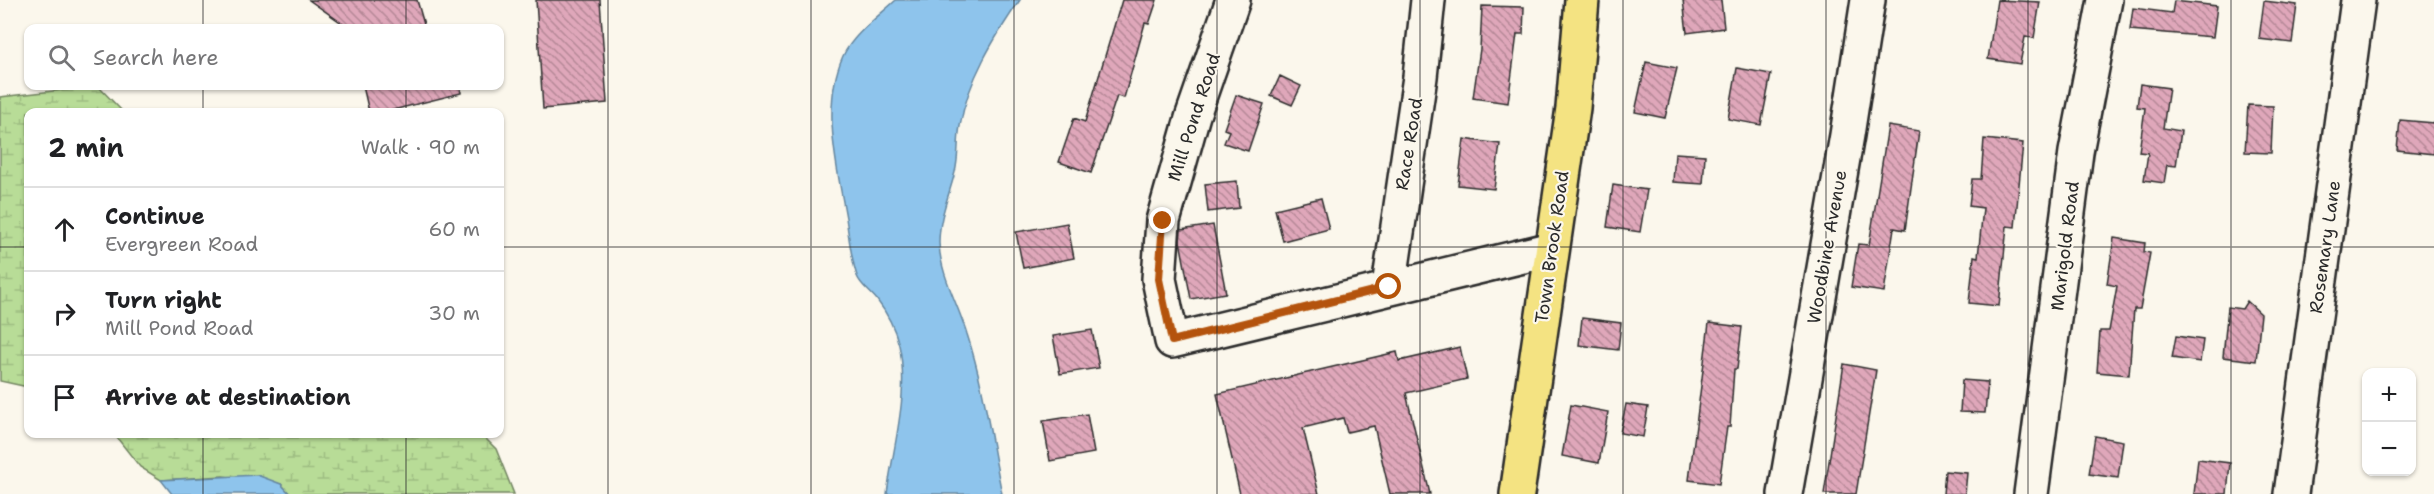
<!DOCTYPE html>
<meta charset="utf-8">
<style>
body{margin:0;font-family:"Shantell Sans",sans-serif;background:#f6f6f6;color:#202124}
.controls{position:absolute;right:18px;bottom:18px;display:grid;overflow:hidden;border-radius:12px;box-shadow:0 2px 4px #0004}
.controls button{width:54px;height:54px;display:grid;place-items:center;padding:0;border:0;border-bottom:2px solid #e0e0e0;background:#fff;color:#202124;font:30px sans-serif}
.stop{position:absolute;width:18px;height:18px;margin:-14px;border:4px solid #b45309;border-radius:50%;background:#fff}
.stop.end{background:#b45309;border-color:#fff;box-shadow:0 2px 6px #0008}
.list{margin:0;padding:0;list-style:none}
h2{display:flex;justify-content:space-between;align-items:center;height:78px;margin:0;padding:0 24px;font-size:26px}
h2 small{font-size:20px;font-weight:400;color:#757577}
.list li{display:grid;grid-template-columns:39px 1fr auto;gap:18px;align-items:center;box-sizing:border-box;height:84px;padding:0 24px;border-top:2px solid #e0e0e0}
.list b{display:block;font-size:22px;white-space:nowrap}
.list p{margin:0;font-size:20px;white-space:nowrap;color:#757577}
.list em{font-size:20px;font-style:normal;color:#757577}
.icon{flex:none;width:33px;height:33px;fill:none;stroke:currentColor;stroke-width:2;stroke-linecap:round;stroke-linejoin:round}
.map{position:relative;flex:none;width:2434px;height:494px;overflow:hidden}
.search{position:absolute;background:#fff;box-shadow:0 2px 4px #0004;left:24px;top:24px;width:480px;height:66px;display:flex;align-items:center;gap:15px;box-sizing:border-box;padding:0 21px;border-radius:12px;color:#757577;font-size:22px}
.panel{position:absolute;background:#fff;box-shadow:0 2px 4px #0004;left:24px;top:108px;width:480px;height:330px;border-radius:12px}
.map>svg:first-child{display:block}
.wetland{fill:url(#wetland-marsh);stroke:#728461;stroke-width:1.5}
.water{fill:#8ec4ec;stroke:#66879f;stroke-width:1.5}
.building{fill:url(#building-back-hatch);stroke:#2b2b2b;stroke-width:1.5}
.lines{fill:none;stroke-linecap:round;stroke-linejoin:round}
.minor-casing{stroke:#2b2b2b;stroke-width:38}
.major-casing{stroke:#2b2b2b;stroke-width:38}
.minor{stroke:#fbf7ec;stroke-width:33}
.major{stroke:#f4e382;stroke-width:33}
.route{stroke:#b45309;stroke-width:8}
.grid{fill:none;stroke:#2b2b2b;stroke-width:1.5;stroke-opacity:0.55}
.labels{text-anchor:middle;stroke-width:4.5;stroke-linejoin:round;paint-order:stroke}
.street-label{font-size:18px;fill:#2b2b2b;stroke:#fbf7ec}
</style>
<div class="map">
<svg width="2434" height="494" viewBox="0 0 2434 494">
<defs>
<pattern id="wetland-marsh" width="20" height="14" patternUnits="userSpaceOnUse" patternTransform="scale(1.5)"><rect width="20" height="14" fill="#b8dc97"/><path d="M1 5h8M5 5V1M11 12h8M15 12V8" fill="none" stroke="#9ebd82"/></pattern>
<pattern id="building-back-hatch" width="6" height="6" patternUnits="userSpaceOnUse" patternTransform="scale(1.5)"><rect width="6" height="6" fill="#dfa7ba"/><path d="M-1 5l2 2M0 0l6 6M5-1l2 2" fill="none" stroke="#b58897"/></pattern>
</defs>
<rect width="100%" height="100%" fill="#fbf7ec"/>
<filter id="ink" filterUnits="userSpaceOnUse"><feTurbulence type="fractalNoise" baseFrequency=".0167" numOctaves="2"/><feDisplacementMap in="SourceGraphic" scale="12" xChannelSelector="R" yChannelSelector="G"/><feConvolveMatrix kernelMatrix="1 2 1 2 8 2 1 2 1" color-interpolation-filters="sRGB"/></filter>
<g filter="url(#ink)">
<path class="wetland" d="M 98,86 L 123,112 L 28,112 L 28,387 L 0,381 L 0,97 Z
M 114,434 L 481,434 L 496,449 L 514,494 L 290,494 L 281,484 L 223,476 L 161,480 L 140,467 Z"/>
<path class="water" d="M 896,0 L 1020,0 C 994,38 968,80 960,126 C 957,141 959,157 955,172 C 949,196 939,217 939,243 C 940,274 958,304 967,334 C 984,386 991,440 1002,494 L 887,494 C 893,446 910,393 899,345 C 895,329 887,313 877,300 C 871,292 860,285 857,276 C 851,258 849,237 846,218 C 837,167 821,105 843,56 C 853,34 879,16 896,0 Z
M 257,475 L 281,484 L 290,494 L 172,494 L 161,480 Z"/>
<path class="building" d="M 309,0 L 417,0 L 425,28 L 349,28 Z
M 536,0 L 600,0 L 607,103 L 543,109 Z
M 1122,0 L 1157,0 L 1149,24 L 1145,23 L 1124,98 L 1117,96 L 1091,173 L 1059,162 L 1074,118 L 1085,122 Z
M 1683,0 L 1721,0 L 1724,28 L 1687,33 Z
M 1997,0 L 2040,2 L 2034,38 L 2025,37 L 2020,64 L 1988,59 Z
M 2174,1 L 2217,6 L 2213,37 L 2130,30 L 2133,8 L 2172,13 Z
M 2264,1 L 2297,5 L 2292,43 L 2259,39 Z
M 1482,6 L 1524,7 L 1523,34 L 1517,34 L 1508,103 L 1473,98 L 1480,49 Z
M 1646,62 L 1677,68 L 1665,118 L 1635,112 Z
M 1737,68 L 1771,74 L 1761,125 L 1728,119 Z
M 1280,76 L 1301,86 L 1292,105 L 1271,96 Z
M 2140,84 L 2169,88 L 2163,128 L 2181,131 L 2176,166 L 2167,165 L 2164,183 L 2144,180 L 2148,153 L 2139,152 L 2145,108 L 2137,107 Z
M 363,86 L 460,86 L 461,93 L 385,112 L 369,112 Z
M 1236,95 L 1264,104 L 1248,151 L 1224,143 L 1229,131 L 1224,129 Z
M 2248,105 L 2273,106 L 2271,153 L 2245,152 Z
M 2400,120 L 2434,123 L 2434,154 L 2397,150 Z
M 1888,126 L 1919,131 L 1905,230 L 1894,228 L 1884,292 L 1851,287 L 1858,244 L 1869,245 Z
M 1464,139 L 1500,144 L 1494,189 L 1458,185 Z
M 1984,139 L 2023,143 L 2015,227 L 2007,226 L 1999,306 L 1969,303 L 1974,256 L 1978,257 L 1983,208 L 1969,206 L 1972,179 L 1981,179 Z
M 1675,153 L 1705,155 L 1703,184 L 1673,182 Z
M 1237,181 L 1239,208 L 1208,212 L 1205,184 Z
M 1613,185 L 1647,190 L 1640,232 L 1607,227 Z
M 1321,198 L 1329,229 L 1283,241 L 1275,209 Z
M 1067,223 L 1074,258 L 1023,268 L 1016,232 Z
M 1213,225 L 1226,293 L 1191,299 L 1180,241 L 1181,230 Z
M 2114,238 L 2145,243 L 2144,252 L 2150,253 L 2140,309 L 2134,309 L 2129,375 L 2097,372 L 2100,331 L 2109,331 L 2117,286 L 2107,284 Z
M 2247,301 L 2261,314 L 2256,361 L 2223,357 L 2228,307 L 2242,309 Z
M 1582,318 L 1621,323 L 1618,350 L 1579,345 Z
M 1709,323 L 1742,327 L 1737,369 L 1734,369 L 1730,427 L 1727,427 L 1719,484 L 1689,480 Z
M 1092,330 L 1099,368 L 1060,374 L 1053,336 Z
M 2176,336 L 2203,340 L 2200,362 L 2172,358 Z
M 1460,347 L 1467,379 L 1406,393 L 1430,494 L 1390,494 L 1374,426 L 1347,432 L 1343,418 L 1303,428 L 1319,494 L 1240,494 L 1217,394 L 1397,352 L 1399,361 Z
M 1844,364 L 1876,370 L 1856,494 L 1824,494 Z
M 1962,380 L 1988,382 L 1985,413 L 1960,412 Z
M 1626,404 L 1648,407 L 1643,437 L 1620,433 Z
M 1571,405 L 1608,412 L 1599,463 L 1562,456 Z
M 1087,414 L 1094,453 L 1050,461 L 1043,421 Z
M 2095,436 L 2123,441 L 2118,478 L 2089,474 Z
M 2198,459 L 2230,463 L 2227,494 L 2194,494 Z
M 1945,471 L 1967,473 L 1965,494 L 1943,494 Z"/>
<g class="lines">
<g class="minor-casing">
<path id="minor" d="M 1233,0 L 1193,115 L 1163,221 L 1159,279 L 1172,341 L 1552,249
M 1389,287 L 1420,77 L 1428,0
M 1785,494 L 1847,135 L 1868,0
M 2031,494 L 2076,152 L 2105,0
M 2291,494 L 2358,0"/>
</g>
<g class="major-casing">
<path id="major" d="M 1517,494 L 1573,108 L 1582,0"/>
</g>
<use href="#minor" class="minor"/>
<use href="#major" class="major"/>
</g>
</g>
<g class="lines" filter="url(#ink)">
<path class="route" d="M 1163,221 L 1159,279 L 1172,341 L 1389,287"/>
</g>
<path class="grid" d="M 203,0 L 203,28M 406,0 L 406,28M 608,0 L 608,494M 811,0 L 811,494M 1014,0 L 1014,494M 1217,0 L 1217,494M 1420,0 L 1420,494M 1623,0 L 1623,494M 1826,0 L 1826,494M 2028,0 L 2028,494M 2231,0 L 2231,494M 203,86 L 203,112M 406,86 L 406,112M 0,247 L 28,247M 500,247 L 2434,247M 203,434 L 203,494M 406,434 L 406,494"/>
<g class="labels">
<g class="street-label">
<text transform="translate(1194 117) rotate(-72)" y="6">Mill Pond Road</text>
<text transform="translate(1409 144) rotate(-81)" y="6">Race Road</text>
<text transform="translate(2065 246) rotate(-83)" y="6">Marigold Road</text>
<text transform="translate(1552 247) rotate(-82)" y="6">Town Brook Road</text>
<text transform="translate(1827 247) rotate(-80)" y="6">Woodbine Avenue</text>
<text transform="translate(2325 247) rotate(-82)" y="6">Rosemary Lane</text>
</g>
</g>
</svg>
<div class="controls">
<button>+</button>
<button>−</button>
</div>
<div class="stop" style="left:1389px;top:287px"></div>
<div class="stop end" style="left:1163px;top:221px"></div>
<div class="search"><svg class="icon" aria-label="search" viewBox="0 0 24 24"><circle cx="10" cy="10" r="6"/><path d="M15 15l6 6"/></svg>Search here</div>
<section class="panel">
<h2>2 min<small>Walk · 90 m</small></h2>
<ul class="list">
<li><svg class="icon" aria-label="ahead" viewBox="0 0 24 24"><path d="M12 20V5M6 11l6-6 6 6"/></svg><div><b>Continue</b><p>Evergreen Road</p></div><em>60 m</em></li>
<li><svg class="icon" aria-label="right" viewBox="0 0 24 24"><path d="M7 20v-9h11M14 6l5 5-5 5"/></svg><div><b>Turn right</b><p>Mill Pond Road</p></div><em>30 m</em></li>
<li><svg class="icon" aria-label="arrive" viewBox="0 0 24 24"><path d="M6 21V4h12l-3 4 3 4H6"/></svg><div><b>Arrive at destination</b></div></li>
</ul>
</section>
</div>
